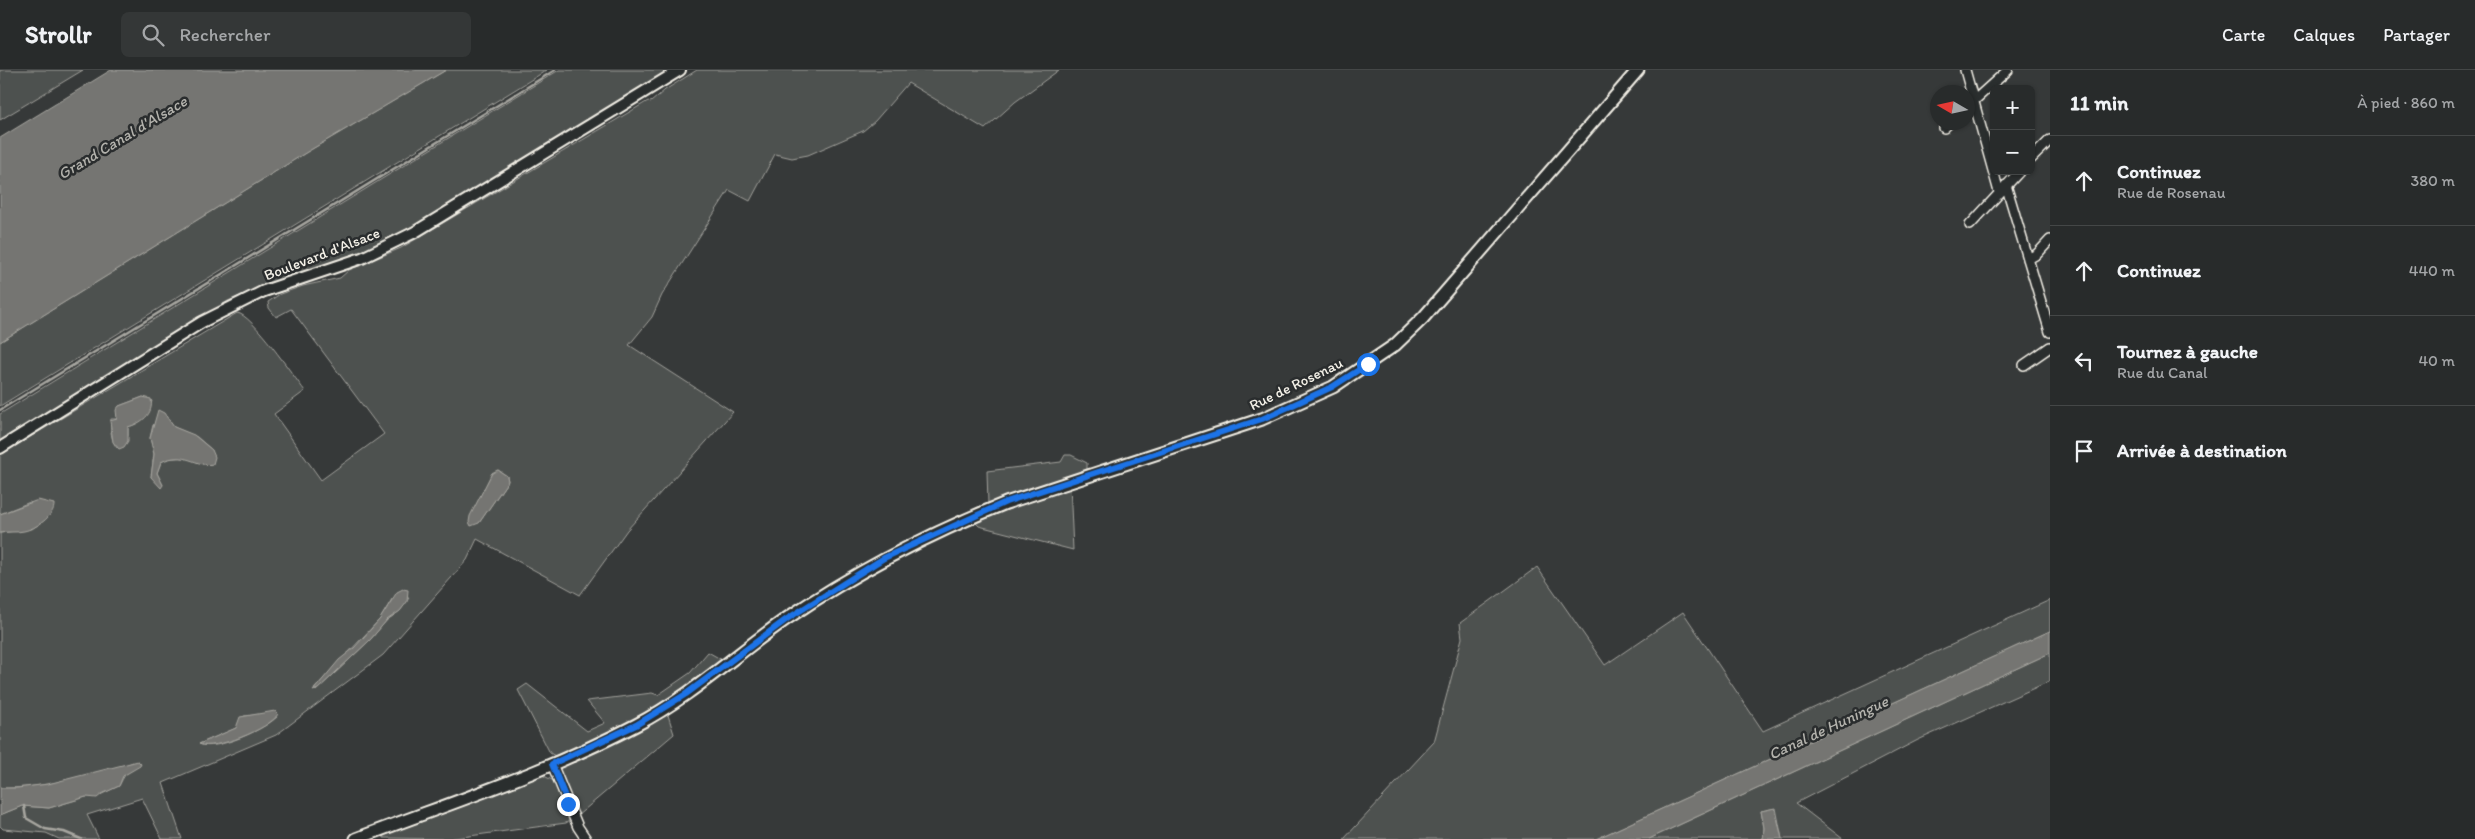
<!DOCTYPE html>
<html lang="fr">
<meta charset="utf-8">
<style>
body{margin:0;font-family:Itim,sans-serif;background:#343737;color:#f1f3f6}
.controls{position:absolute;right:15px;top:15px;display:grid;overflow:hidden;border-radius:8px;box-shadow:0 1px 4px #0004}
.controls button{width:45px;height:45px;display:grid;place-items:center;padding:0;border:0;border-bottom:1px solid #444747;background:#282b2b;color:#f1f3f6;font:25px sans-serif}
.compass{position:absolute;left:1930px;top:15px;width:45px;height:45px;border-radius:50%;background:#282b2b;box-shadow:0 1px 4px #0004;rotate:279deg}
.stop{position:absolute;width:15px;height:15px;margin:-11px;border:4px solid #1a73e8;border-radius:50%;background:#fff}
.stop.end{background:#1a73e8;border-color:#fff;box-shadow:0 1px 5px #0008}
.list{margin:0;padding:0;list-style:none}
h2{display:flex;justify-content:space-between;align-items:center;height:65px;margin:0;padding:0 20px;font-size:21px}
h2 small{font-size:16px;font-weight:400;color:#a5a7a9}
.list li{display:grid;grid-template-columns:32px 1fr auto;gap:15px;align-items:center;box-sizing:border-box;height:90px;padding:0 20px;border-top:1px solid #444747}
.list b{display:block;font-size:19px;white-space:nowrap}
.list p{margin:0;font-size:16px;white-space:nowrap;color:#a5a7a9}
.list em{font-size:16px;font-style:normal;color:#a5a7a9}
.icon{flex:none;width:28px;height:28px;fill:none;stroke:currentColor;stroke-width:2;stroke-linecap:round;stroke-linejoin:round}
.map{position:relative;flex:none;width:2050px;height:769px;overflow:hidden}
header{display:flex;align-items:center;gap:30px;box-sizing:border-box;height:70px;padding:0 25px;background:#282b2b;border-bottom:1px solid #444747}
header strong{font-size:24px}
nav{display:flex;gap:28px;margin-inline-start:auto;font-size:18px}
.search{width:350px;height:45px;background:#343737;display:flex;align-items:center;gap:12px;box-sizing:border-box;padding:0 18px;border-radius:8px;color:#a5a7a9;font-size:19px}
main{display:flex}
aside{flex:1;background:#282b2b}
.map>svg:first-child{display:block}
.green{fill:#4e514f;stroke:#a1a19c;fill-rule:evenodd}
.water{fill:#757572;stroke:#a8a7a1}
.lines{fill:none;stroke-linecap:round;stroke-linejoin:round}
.stream{stroke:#a8a7a1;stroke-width:2.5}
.minor-casing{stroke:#f4f1e8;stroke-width:12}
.tertiary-casing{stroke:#f4f1e8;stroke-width:14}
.secondary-casing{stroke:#f4f1e8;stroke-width:15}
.minor{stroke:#2a2d2e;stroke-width:9}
.tertiary{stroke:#2a2d2e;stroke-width:10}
.secondary{stroke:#2a2d2e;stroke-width:11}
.route{stroke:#1a73e8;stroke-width:6}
.labels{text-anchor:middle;stroke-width:5;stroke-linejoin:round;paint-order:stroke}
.street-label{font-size:15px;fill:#f4f1e8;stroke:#2a2d2e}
.water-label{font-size:16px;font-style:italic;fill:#b4b3ad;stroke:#2a2d2e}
</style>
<header>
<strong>Strollr</strong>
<div class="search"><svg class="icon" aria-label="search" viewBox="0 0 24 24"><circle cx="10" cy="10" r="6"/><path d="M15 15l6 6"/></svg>Rechercher</div>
<nav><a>Carte</a><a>Calques</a><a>Partager</a></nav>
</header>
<main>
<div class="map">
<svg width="2050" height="769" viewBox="0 0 2050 769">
<rect width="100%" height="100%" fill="#363939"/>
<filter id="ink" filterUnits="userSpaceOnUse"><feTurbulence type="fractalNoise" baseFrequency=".02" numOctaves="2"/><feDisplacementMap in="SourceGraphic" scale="10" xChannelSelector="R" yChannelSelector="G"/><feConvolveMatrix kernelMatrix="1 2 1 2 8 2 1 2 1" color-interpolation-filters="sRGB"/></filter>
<g filter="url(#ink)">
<path class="green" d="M 0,0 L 83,0 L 0,50 Z
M 446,0 L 547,0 L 0,336 L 0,272 L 307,82 Z
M 559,0 L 670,0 L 389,171 C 336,194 280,207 228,231 L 0,372 L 0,344 Z
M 697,0 L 1059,0 L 1015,32 L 985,59 L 908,13 L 875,51 L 863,61 L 808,85 L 792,88 L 775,84 L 750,131 L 729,120 L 662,225 L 652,247 L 629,275 L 733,342 L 627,460 L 580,525 L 477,469 L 467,490 L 383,585 L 276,665 L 163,713 L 182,769 L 162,769 L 142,728 L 87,745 L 99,769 L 59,769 L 46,763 L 3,759 L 0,756 L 0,745 L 22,736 L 49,738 L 86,727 L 99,725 L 119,716 C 123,707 128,701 133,692 L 123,696 C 83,706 41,719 0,718 L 0,463 L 32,459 L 45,450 L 30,432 L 0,444 L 0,385 L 237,243 C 252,244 293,306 305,321 L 274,344 L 321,410 L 384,364 L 291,239 L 276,247 L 269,238 L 268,232 L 280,224 L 303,216 L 340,208 L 349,200 L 401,178 L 648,31 L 651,32 L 665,20 ZM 143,327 L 152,331 C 148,346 142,353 128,357 L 128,366 L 117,378 C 111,371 110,358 111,349 L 117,349 L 119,336 ZM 167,349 L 174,357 L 197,367 L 212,380 L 210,395 L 184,387 L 167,389 L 161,392 L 157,403 L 163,415 L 151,407 L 154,384 L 150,368 L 153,355 ZM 498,400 L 507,406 L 508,411 L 479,453 L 471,446 L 492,403 ZM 409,528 L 400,541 L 387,550 L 370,570 L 316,621 L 314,619 L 380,549 L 392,529 ZM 264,644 L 277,647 C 265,659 216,682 199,674 L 236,658 L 244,646 Z
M 1065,385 L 1071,385 L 1087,393 L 1087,401 L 988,434 L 987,401 L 1061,392 Z
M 1070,414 L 1073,480 L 979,456 L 976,453 L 977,449 Z
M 1537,497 L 1605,595 L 1683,542 L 1763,661 L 2050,530 L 2050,561 L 1596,769 L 1344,769 L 1434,672 L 1462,568 L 1460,553 Z
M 708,582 L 724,591 L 680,623 L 627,655 L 555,686 L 550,683 L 518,620 L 527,614 L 587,661 L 605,653 L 587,631 L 652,623 L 658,625 L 690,603 Z
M 2050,583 L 2050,611 L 1918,670 L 1796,733 L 1843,769 L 1782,769 L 1776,738 L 1761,741 L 1764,758 L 1763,769 L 1649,769 Z
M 667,642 L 674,664 L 577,746 L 558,700 L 561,695 L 619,670 Z
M 542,705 L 556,712 L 569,751 L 566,753 L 447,769 L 384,768 L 383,764 Z"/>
<path class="water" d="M 111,0 L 446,0 L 307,82 L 0,272 L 0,68 Z
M 143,327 L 151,329 C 154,345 141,353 128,357 L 128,371 L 124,377 L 119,379 L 113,372 L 110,351 L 117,349 L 116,340 L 119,336 Z
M 158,340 L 164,343 L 174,357 L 194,365 L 212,380 L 215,387 L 213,394 C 197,398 185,380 161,392 L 157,403 L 163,415 L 161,418 L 151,407 L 154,384 L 150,368 Z
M 498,400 L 507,406 L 508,411 L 479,453 L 471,456 L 469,452 L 470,446 L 492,403 Z
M 38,430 L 54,434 C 55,446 35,459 24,461 C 16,463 8,461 0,463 L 0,444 Z
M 403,519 L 408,520 L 407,532 L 400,541 L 387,550 L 370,570 L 318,619 L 313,621 L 339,590 L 354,578 L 380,549 L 397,522 Z
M 2050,561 L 2050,583 L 1681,754 L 1649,769 L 1596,769 Z
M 275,641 L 278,644 C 270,659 214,681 199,674 L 236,658 L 240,647 Z
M 138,691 L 141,694 L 140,696 L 123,706 L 119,716 L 102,724 L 97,728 L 86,727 L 49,738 L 22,736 L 0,745 L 0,718 L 17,718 L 48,714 Z
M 1775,738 L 1782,769 L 1763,769 L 1764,758 L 1761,741 Z"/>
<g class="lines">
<path class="stream" d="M 0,340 L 555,0
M 24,736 L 26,748 L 45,759 L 64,762 L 81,769"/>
<g class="minor-casing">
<path id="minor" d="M 1965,0 L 1999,122
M 1968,36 L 2008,0
M 1944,58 L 1950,52
M 2031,89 L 2050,70
M 2006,115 L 2050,262
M 1970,155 L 2020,101
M 2028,189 L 2037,184 L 2050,170
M 2024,295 L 2050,277
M 552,694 L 578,757 L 586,769"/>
</g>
<g class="tertiary-casing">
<path id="tertiary" d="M 0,378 L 202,252 L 264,221 L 362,188 L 415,162 L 680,0"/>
</g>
<g class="secondary-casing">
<path id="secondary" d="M 356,769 C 450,733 547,702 636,655 C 690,627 736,584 786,549 C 855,502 929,464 1006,433 L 1262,349 L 1333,317 L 1395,275 L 1423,248 L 1638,0"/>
</g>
<use href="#minor" class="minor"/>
<use href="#tertiary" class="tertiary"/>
<use href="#secondary" class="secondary"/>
</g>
</g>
<g class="lines" filter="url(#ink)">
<path class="route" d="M 568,734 L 552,694 L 636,655 L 686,624 L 787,549 L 884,488 L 1006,432 L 1262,349 L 1332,317 L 1368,294"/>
</g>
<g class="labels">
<g class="street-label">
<text transform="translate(322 184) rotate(-21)" y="5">Boulevard d'Alsace</text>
<text transform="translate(1296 314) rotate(-26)" y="5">Rue de Rosenau</text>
</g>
<g class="water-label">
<text transform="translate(122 67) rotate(-31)" y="6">Grand Canal d'Alsace</text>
<text transform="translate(1828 657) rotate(-25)" y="6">Canal de Huningue</text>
</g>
</g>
</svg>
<div class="controls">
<button>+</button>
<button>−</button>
</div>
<svg class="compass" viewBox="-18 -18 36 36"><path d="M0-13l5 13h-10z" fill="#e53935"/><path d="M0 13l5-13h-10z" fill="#a5a7a9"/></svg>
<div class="stop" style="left:1368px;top:294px"></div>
<div class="stop end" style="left:568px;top:734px"></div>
</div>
<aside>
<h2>11 min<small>À pied · 860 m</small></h2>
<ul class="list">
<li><svg class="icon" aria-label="ahead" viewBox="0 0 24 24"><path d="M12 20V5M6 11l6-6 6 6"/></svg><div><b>Continuez</b><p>Rue de Rosenau</p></div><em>380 m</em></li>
<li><svg class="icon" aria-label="ahead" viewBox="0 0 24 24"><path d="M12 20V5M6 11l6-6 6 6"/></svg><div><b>Continuez</b></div><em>440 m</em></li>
<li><svg class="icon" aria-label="left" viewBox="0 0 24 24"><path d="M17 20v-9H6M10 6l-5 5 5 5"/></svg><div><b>Tournez à gauche</b><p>Rue du Canal</p></div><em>40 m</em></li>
<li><svg class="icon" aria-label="arrive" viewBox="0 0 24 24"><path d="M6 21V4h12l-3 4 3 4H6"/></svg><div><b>Arrivée à destination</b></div></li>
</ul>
</aside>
</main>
